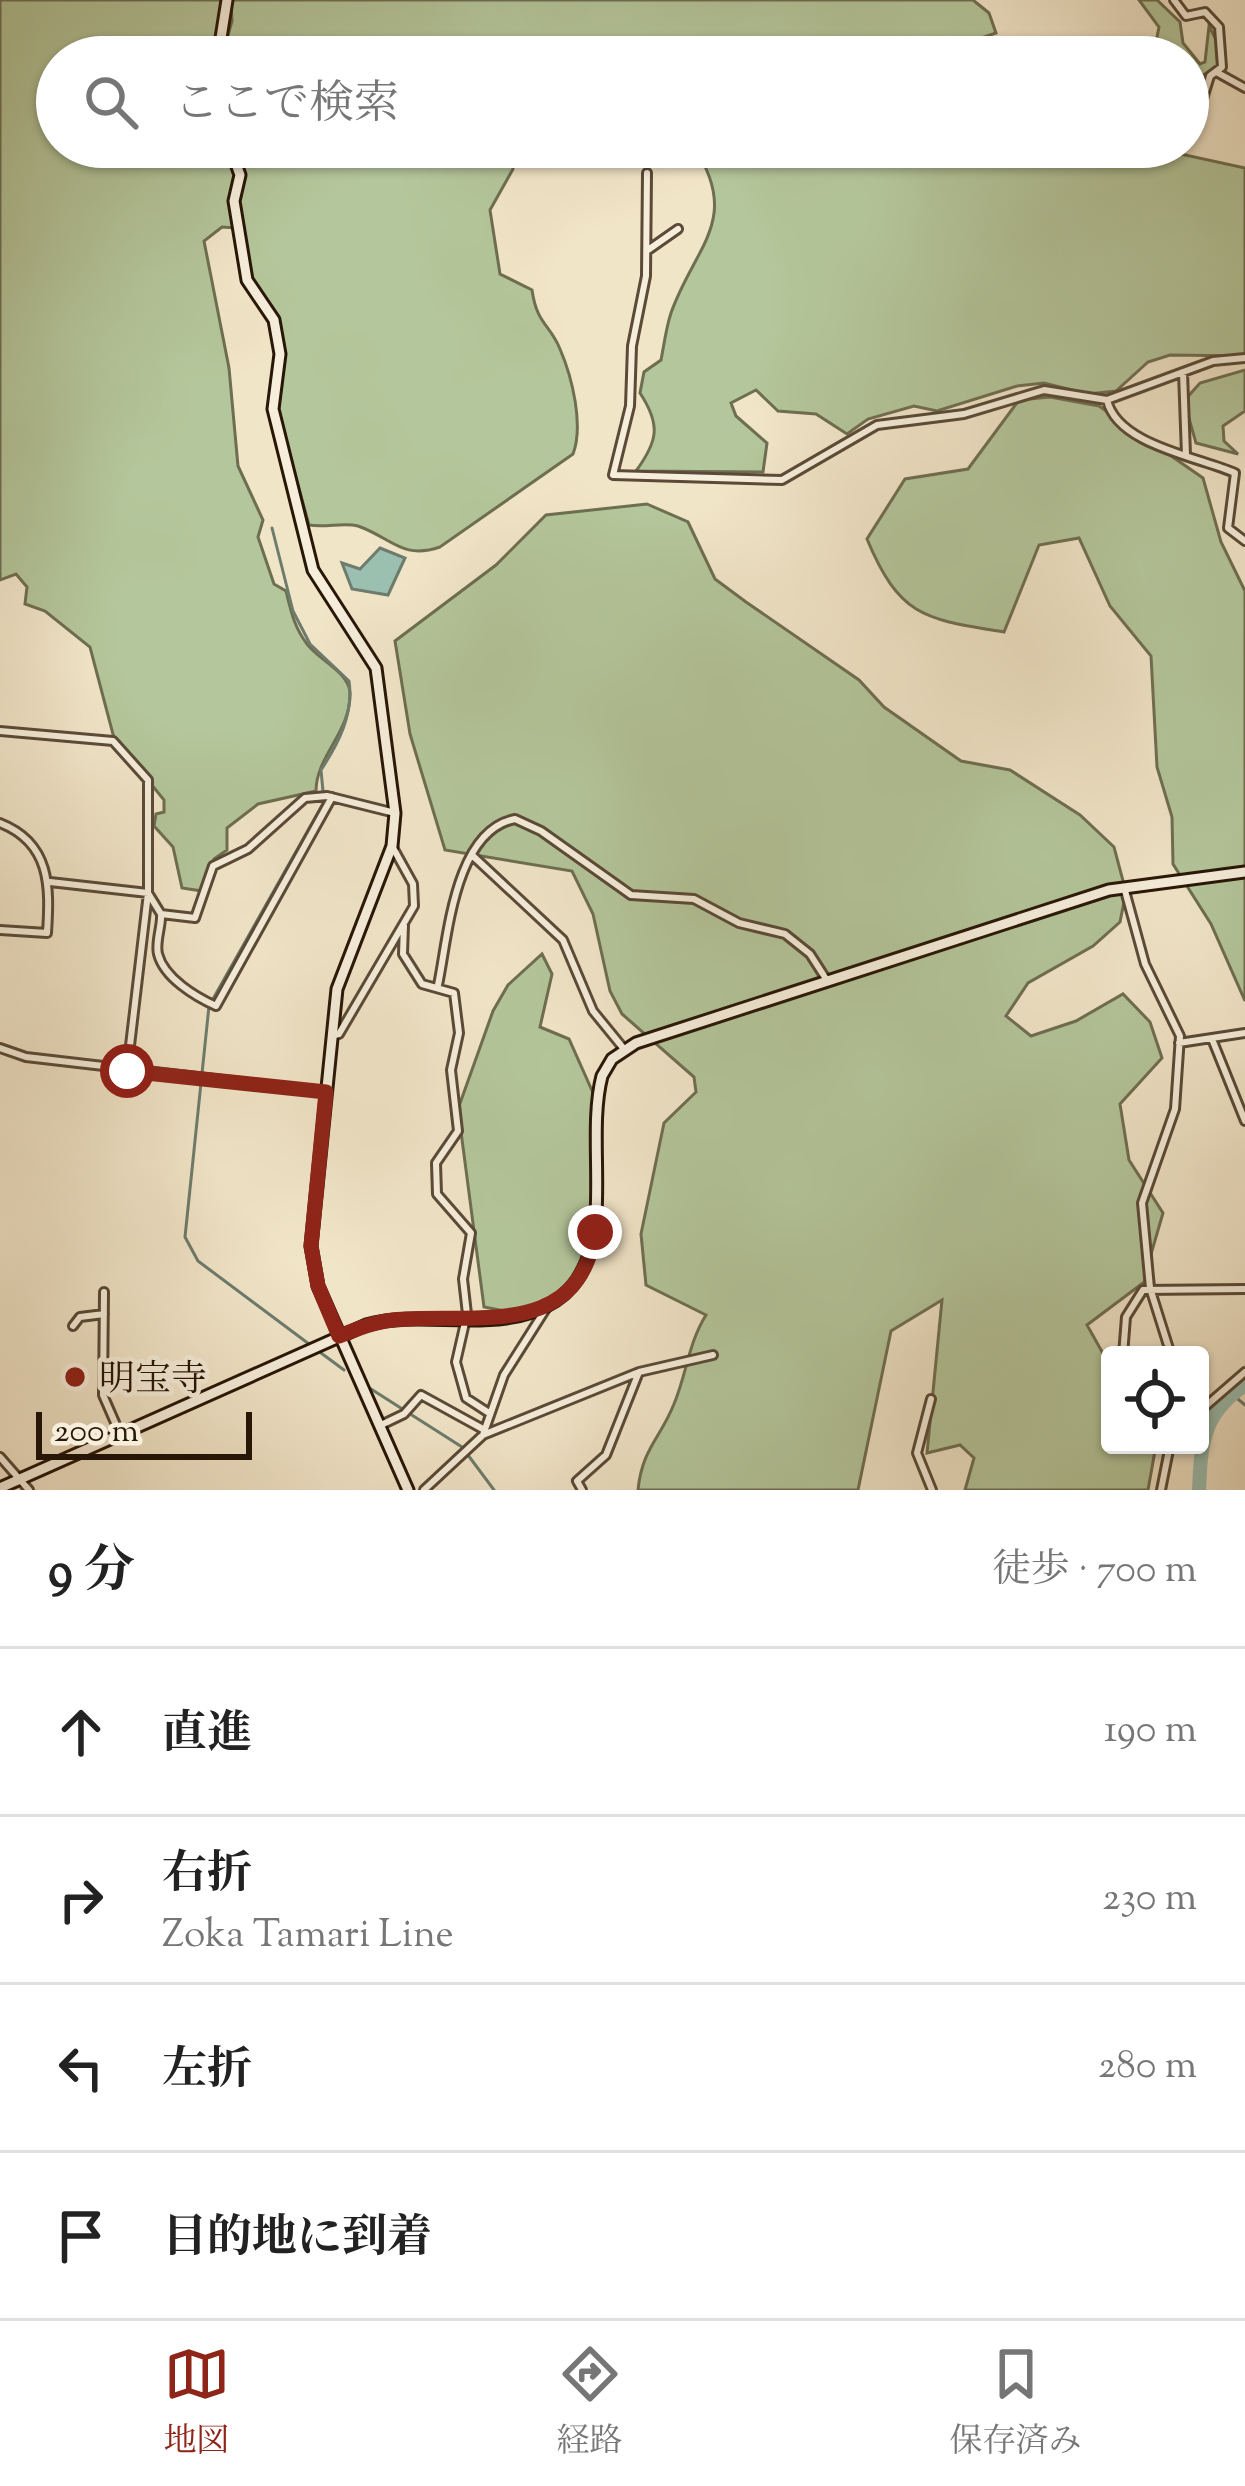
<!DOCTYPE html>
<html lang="ja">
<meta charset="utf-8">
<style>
body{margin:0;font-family:"Sorts Mill Goudy","Noto Serif JP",serif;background:#f2f2f2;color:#222}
.controls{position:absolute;right:36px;bottom:36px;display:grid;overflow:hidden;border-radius:12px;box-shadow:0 3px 9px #0004}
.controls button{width:108px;height:108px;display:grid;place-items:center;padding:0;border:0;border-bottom:3px solid #e0e0e0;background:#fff;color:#222;font:60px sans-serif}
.scale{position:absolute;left:36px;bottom:30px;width:216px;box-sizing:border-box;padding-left:12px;border:6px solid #281607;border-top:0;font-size:33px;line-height:42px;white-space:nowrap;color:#281607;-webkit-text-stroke:9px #f6eedb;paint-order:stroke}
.stop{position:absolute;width:36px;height:36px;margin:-27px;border:9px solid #8f2418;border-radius:50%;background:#fff}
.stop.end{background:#8f2418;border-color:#fff;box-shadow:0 3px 12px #0008}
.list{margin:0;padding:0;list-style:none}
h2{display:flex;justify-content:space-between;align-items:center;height:156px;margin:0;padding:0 48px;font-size:51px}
h2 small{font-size:39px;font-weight:400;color:#767676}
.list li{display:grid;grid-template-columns:78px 1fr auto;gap:36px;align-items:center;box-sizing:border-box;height:168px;padding:0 48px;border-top:3px solid #e0e0e0}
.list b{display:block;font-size:45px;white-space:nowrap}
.list p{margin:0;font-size:39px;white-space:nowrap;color:#767676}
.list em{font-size:39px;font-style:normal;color:#767676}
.icon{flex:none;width:66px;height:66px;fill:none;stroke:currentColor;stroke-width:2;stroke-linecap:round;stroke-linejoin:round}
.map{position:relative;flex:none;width:1245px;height:1490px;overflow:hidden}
.search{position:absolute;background:#fff;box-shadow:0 3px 9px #0004;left:36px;right:36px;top:36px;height:132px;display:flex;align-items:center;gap:30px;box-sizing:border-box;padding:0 42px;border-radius:66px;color:#767676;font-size:45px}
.sheet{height:828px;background:#fff}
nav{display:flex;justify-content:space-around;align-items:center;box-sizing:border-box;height:168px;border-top:3px solid #e0e0e0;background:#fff;font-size:33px;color:#767676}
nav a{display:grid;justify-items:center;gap:6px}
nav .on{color:#8f2418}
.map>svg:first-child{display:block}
.green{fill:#b4c69b;stroke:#6e6e51;stroke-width:3}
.water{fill:#9bc0b1;stroke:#6d7c6d;stroke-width:3}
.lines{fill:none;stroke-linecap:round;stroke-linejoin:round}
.stream{stroke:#6d7c6d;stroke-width:3}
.river{stroke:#9bc0b1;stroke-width:14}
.street-casing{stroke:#5a4a37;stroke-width:12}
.secondary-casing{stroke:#281607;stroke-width:15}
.street{stroke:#f6eedb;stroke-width:6}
.secondary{stroke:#f6eedb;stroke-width:9}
.route{stroke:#8f2418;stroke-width:15}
.poi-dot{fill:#8f2418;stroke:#f6eedb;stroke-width:4.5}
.labels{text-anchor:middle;stroke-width:9;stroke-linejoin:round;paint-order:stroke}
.poi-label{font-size:36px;fill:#281607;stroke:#f6eedb;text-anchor:start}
</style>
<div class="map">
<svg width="1245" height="1490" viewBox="0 0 1245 1490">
<rect width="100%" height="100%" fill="#f1e5c8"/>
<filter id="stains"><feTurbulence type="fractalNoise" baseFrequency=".00167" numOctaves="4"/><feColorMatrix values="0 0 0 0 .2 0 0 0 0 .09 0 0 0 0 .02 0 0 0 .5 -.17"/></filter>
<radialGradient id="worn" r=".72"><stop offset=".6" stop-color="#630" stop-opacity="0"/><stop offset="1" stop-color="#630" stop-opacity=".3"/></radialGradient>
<path class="green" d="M 0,0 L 225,0 L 215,57 L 57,57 L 57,147 L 227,147 L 238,175 L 236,228 L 222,227 L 204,241 L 229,368 L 238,466 L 263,520 L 258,537 L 274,584 L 286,591 C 291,611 294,627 307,644 C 319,660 349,672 350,693 C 351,732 316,756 316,791 L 258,804 L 227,828 L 227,850 L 214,859 L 202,891 L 182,888 L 173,847 L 154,826 L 156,814 L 164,812 L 164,800 L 114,738 L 90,647 L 45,611 L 25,604 L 27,587 L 16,574 L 0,580 Z
M 231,0 L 973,0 L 989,13 L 996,33 L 925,57 L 222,57 L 232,21 Z
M 1139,0 L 1157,0 L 1180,22 L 1183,43 L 1200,64 L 1205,62 L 1209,26 L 1222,51 L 1218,71 L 1188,78 L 1188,57 L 1153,57 L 1159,27 Z
M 235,147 L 514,147 L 513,169 L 490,210 L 500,274 L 532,290 C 537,325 550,324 560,349 C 572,377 584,425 573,454 L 440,547 C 402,560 392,538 358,526 C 344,522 325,528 309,525 L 277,409 L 284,354 L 251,278 L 238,201 L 244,175 Z
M 694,147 L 1174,147 L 1176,153 L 1245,168 L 1245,356 L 1170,355 L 1148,362 L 1116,391 L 1088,394 L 1044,383 L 1017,386 L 937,411 L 914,406 L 868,419 L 847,434 L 816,414 L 778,411 L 756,390 L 731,403 L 736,416 L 767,443 L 763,472 L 636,471 C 658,441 661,425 640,393 L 644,372 L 661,360 C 664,345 666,328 671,313 C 694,247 742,220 694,147 Z
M 1245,370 L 1245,411 L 1223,426 L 1224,441 L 1238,454 L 1196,443 L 1184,401 L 1200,383 Z
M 1050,397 L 1099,406 L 1203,478 L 1221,542 L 1245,591 L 1245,1001 L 1211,924 L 1173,864 L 1172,817 L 1157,767 L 1151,656 L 1110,606 L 1079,538 L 1039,545 L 1004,632 C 925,619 900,618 867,539 L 905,479 L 968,469 L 1019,400 Z
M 647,504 L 688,522 L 715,579 L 746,602 L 859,680 L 884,707 L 961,761 L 1010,770 L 1080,815 L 1114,847 L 1126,892 L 1120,922 L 1093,946 L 1028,983 L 1006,1016 L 1031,1036 L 1076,1021 L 1123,994 L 1150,1022 L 1162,1058 L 1120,1104 L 1129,1160 L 1163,1213 L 1149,1261 L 1151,1277 L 1087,1325 L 1110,1366 L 1110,1445 L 1156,1445 L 1148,1490 L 965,1490 L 974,1458 L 960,1445 L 927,1453 L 942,1300 L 891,1331 L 858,1490 L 638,1490 C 642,1449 660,1439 674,1404 C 687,1373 688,1344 706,1315 L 646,1285 L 641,1234 L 664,1123 L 696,1092 L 694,1077 L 622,1014 L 610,991 L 593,914 L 572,871 L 445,850 L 410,734 L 395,641 L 496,565 L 546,515 Z
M 542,954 L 552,974 L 540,1027 L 569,1039 L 598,1104 L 595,1232 L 564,1293 L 525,1315 L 484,1307 L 458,1109 L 493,1011 L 508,985 Z"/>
<path class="water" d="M 380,548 L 405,558 L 388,595 L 352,589 L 342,563 L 360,569 Z"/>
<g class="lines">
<path class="stream" d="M 272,528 L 293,611 L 310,644 L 349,681 C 354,714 338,744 321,770 L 324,802 L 209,1006 L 185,1237 L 198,1261 L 309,1344
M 317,1350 L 344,1370
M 371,1389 L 462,1447 L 494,1490
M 1232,1394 L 1245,1405"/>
<path class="river" d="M 1199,1490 C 1201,1442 1203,1414 1245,1385"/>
<g class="street-casing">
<path id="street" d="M 1174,0 L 1186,16 L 1205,12 L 1219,27 L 1222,67 L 1210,76 L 1191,137
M 1218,73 L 1245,88
M 647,173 L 646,276 L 632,346 L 630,406 L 613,475 L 782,480 L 877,425 L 964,414 L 1044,390 L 1107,400 L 1213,361 L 1245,358
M 648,250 L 678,229
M 1183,372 L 1186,455
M 1107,400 C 1117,445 1199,457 1235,473 L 1228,528 L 1245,541
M 0,731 L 113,741 L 148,780 L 148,893 L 127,1071
M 0,823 C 51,843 50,887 47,933 L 0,930
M 473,856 L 563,940 L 593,1011 L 624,1049
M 50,882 L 148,893 L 161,914 C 162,926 155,942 158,954 C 164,978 196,997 216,1006 L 332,797
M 1124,887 L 1145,964 L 1180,1036 L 1175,1109 L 1142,1203 L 1150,1288 L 1171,1355
M 161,914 L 195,918 L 213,866 L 248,849 L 305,798 L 327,796 L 395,813
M 404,925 L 403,954 L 422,984 L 454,993 L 459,1033 L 451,1070 L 458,1131 L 436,1163 L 437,1194 L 471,1233 L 463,1279 L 467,1314 L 456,1362 L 466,1398 L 489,1413
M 438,985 C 448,938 454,831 515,819 L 541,831 L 631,895 L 694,899 L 739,923 L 785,934 L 810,954 L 828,982
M 331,1036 L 339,1034 L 414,906 L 413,884 L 392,846
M 1212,1039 L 1245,1121
M 1179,1043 L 1245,1033
M 0,1048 L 26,1057 L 326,1092
M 104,1292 L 103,1395 L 120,1434
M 73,1326 L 80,1317 L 104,1314
M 1123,1355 L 1126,1317 L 1143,1290 L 1245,1289
M 931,1399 L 917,1453 L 932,1490
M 1200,1411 L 1245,1372
M 379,1426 L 404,1414 L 421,1395 L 481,1428
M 483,1435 L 504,1375 L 547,1307
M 0,1457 L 29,1490
M 424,1490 L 483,1435 L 639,1372 L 713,1355
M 582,1490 L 577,1481 L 606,1455 L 639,1372
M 1161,1490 L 1170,1445"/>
</g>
<g class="secondary-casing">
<path id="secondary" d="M 218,57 L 227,0
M 230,147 L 240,175 L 234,201 L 247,280 L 274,320 L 280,354 L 273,409 L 313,570 L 376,668 L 395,813 L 392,846 L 337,989 L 311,1246 L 318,1286 L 408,1490
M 0,1488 L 366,1325 C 412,1312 459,1325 506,1318 C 638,1300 580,1161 602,1076 L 612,1059 L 636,1043 L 1109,890 L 1245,872"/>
</g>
<use href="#street" class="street"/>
<use href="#secondary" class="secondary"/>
</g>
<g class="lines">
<path class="route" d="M 127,1071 L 326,1092 L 311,1246 L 318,1286 L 339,1336 C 357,1329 374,1322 393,1320 C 470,1312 579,1342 595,1232"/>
</g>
<circle class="poi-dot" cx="75" cy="1377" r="12"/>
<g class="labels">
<g class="poi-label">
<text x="99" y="1390">明宝寺</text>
</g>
</g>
<rect width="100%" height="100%" filter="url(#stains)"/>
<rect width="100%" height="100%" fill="url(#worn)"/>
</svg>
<div class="controls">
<button><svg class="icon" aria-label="locate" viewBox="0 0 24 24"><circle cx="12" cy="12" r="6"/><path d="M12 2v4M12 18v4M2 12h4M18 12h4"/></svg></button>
</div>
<div class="scale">200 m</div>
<div class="stop" style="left:127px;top:1071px"></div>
<div class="stop end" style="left:595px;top:1232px"></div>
<div class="search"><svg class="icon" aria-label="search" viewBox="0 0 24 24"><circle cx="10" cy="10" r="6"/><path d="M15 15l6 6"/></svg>ここで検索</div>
</div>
<section class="sheet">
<h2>9 分<small>徒歩 · 700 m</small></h2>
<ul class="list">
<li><svg class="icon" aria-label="ahead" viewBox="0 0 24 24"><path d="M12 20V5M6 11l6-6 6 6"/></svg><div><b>直進</b></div><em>190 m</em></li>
<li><svg class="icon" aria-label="right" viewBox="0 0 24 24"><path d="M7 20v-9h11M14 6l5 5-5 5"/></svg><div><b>右折</b><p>Zoka Tamari Line</p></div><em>230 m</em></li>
<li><svg class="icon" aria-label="left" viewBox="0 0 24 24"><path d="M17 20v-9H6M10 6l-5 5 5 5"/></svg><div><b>左折</b></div><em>280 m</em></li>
<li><svg class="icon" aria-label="arrive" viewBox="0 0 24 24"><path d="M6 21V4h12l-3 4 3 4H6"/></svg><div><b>目的地に到着</b></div></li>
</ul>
</section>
<nav>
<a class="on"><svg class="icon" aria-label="map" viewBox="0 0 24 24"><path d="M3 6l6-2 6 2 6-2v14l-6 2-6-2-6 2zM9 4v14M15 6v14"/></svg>地図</a>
<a><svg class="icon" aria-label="directions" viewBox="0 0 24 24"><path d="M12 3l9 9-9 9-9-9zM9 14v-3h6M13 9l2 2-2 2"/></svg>経路</a>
<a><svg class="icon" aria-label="saved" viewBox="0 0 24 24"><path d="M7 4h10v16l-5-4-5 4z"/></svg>保存済み</a>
</nav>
